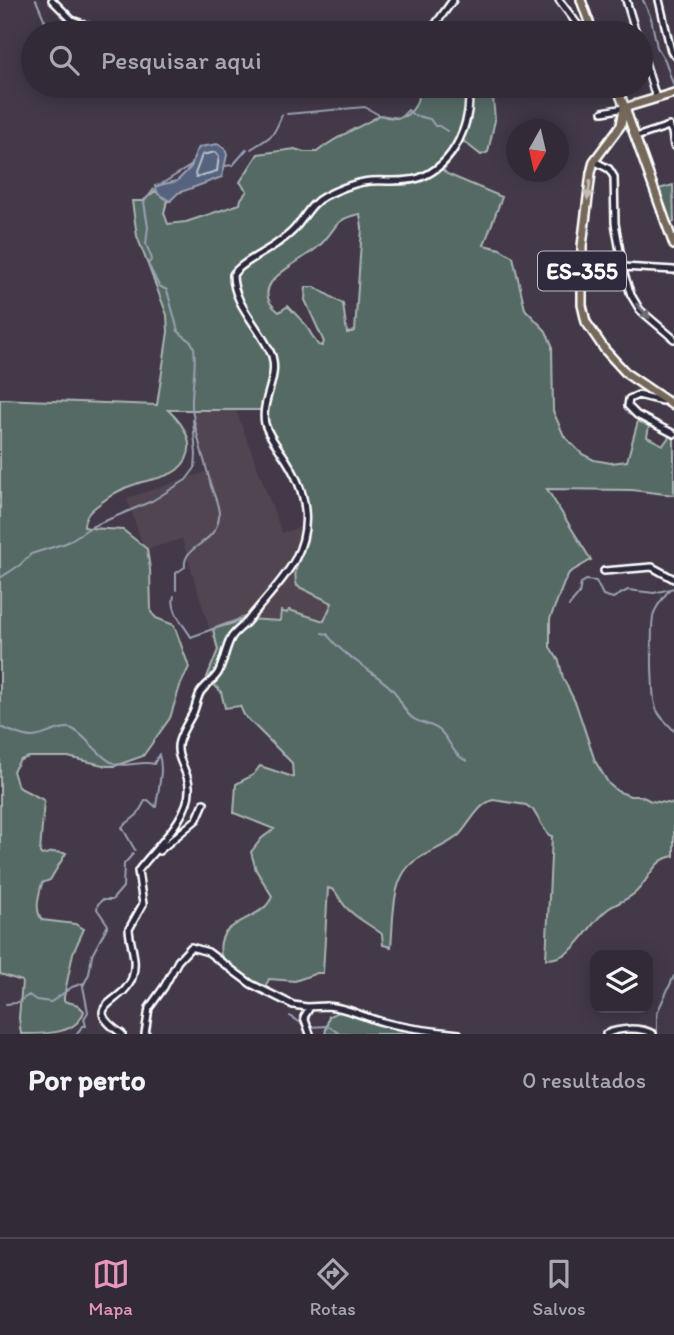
<!DOCTYPE html>
<html lang="pt">
<style>
body{margin:0;font-family:Itim,sans-serif;background:#3a333f;color:#f1f3f6}
.controls{position:absolute;right:21px;bottom:21px;display:grid;overflow:hidden;border-radius:14px;box-shadow:0 4px 18px #0003}
.controls button{width:63px;height:63px;display:grid;place-items:center;padding:0;border:0;border-bottom:2px solid #4d4752;background:#322b37;color:#f1f3f6;font:35px sans-serif}
.compass{position:absolute;left:506px;top:119px;width:63px;height:63px;border-radius:50%;background:#322b37;box-shadow:0 4px 18px #0003;rotate:188deg}
.list{margin:0;padding:0;list-style:none}
h2{display:flex;justify-content:space-between;align-items:center;height:91px;margin:0;padding:0 28px;font-size:30px}
h2 small{font-size:23px;font-weight:400;color:#a8a7ad}
.icon{flex:none;width:38px;height:38px;fill:none;stroke:currentColor;stroke-width:2;stroke-linecap:round;stroke-linejoin:round}
.map{position:relative;flex:none;width:674px;height:1034px;overflow:hidden}
.search{position:absolute;background:#322b37;box-shadow:0 4px 18px #0003;left:21px;right:21px;top:21px;height:77px;display:flex;align-items:center;gap:18px;box-sizing:border-box;padding:0 24px;border-radius:38px;color:#a8a7ad;font-size:26px}
.sheet{height:203px;background:#322b37}
nav{display:flex;justify-content:space-around;align-items:center;box-sizing:border-box;height:98px;border-top:2px solid #4d4752;background:#322b37;font-size:19px;color:#a8a7ad}
nav a{display:grid;justify-items:center;gap:4px}
nav .on{color:#e797bd}
.map>svg:first-child{display:block}
.built{fill:#514451}
.green{fill:#566a65;stroke:#aab4b2;stroke-width:2;fill-rule:evenodd}
.water{fill:#56637f;stroke:#9aa1b2;stroke-width:2}
.lines{fill:none;stroke-linecap:round;stroke-linejoin:round}
.shore{stroke:#bbc1cc;stroke-width:2}
.stream{stroke:#9aa1b2;stroke-width:2}
.minor-casing{stroke:#fff;stroke-width:10}
.major-casing{stroke:#fff;stroke-width:12}
.minor{stroke:#2f2a3d;stroke-width:5}
.major{stroke:#76695c;stroke-width:7}
.oneway{fill:#c1bcb6}
.oneway2{fill:#6d6a77}
.labels{text-anchor:middle;stroke-width:5;stroke-linejoin:round;paint-order:stroke}
.shield{fill:#2f2a3d;stroke:#c1bfc5;stroke-width:2}
.shield-label{font-size:23px;font-weight:bold;fill:#fff}
</style>
<div class="map">
<svg width="674" height="1034" viewBox="0 0 674 1034">
<rect width="100%" height="100%" fill="#433949"/>
<filter id="ink" filterUnits="userSpaceOnUse"><feTurbulence type="fractalNoise" baseFrequency=".0143" numOctaves="2"/><feDisplacementMap in="SourceGraphic" scale="14" xChannelSelector="R" yChannelSelector="G"/><feConvolveMatrix kernelMatrix="1 2 1 2 8 2 1 2 1" color-interpolation-filters="sRGB"/></filter>
<g filter="url(#ink)">
<path class="built" d="M 228,389 L 282,533 L 309,524 L 342,625 L 218,658 L 182,539 L 144,550 L 127,498 L 209,471 L 188,404 Z"/>
<path class="green" d="M 411,86 L 492,86 L 495,120 L 488,152 L 481,155 L 462,140 L 456,154 L 443,170 L 447,174 L 502,197 L 484,245 L 500,249 L 513,257 L 525,309 L 546,331 L 552,345 L 553,411 L 564,436 L 582,454 L 594,460 L 611,463 L 627,461 L 638,421 L 649,426 L 647,437 L 663,445 L 672,433 L 674,435 L 674,495 L 632,490 L 547,489 L 591,560 L 569,573 L 564,583 L 550,619 L 550,647 L 559,661 L 563,678 L 576,704 L 595,761 L 609,784 L 617,791 L 630,796 L 641,796 L 651,801 L 674,804 L 674,856 C 653,859 650,879 636,892 C 628,900 616,903 608,909 C 586,925 578,959 546,959 L 552,836 L 548,835 L 533,810 L 526,805 L 493,800 C 478,804 469,825 459,835 C 447,846 429,851 416,860 C 390,877 394,920 391,947 L 383,945 L 382,934 C 369,924 348,914 340,899 C 336,893 336,890 328,888 L 323,973 L 317,973 L 295,981 L 269,979 L 264,989 L 243,978 L 222,959 C 210,917 264,923 272,896 L 256,870 L 251,852 L 262,838 L 274,829 L 234,813 L 236,784 L 253,775 L 260,766 L 293,777 L 292,763 L 244,715 L 240,706 L 225,708 L 221,692 L 207,677 L 218,650 L 213,629 L 247,619 L 280,621 L 281,611 L 287,613 L 289,610 L 324,621 L 332,603 L 297,586 C 292,571 300,558 303,543 C 305,531 305,511 301,499 C 298,487 292,474 286,464 C 275,446 259,433 262,410 L 168,410 C 185,425 201,450 177,470 C 165,479 149,479 136,484 C 121,488 110,496 98,505 C 90,511 84,517 84,527 L 90,528 L 123,530 L 147,549 L 150,569 L 151,612 L 156,618 L 174,625 L 189,667 L 180,686 L 170,718 L 143,756 L 115,766 L 107,766 L 68,757 L 29,757 L 20,760 L 13,771 L 18,787 L 44,800 L 40,853 L 42,855 L 53,852 L 66,853 L 50,880 L 42,883 C 39,895 34,909 42,920 L 75,924 L 84,929 L 73,953 L 64,997 L 64,1001 L 78,1005 L 84,1011 C 78,1034 47,1034 21,1034 L 19,1018 L 22,981 L 0,974 L 0,399 L 157,405 L 168,332 L 167,315 L 137,236 L 132,201 L 143,201 L 155,191 L 169,201 L 167,201 L 164,213 L 168,224 L 186,222 L 240,204 L 241,199 L 247,191 L 240,182 L 258,154 L 295,149 L 304,152 L 317,152 C 336,136 359,128 380,115 C 402,123 417,114 419,91 ZM 360,214 L 362,227 L 355,331 L 347,333 L 343,304 L 315,287 L 306,287 L 305,300 L 324,342 L 322,346 L 318,345 L 305,324 L 288,306 L 279,312 C 242,283 303,262 319,246 C 337,230 332,219 360,214 Z
M 673,185 L 674,222 L 667,222 L 655,190 Z
M 341,1011 L 427,1034 L 325,1034 L 329,1016 Z"/>
<path class="water" d="M 218,144 L 225,149 L 227,155 L 222,177 L 178,193 L 170,201 L 158,194 L 155,186 L 177,181 L 191,167 L 196,151 L 200,147 Z"/>
<g class="lines">
<path class="shore" d="M 216,152 L 219,156 L 217,171 L 196,177 L 195,174 L 202,155 Z"/>
<path class="stream" d="M 36,0 L 50,33
M 643,0 L 651,18 L 657,47 L 665,60 L 674,87
M 287,114 L 365,107 L 379,115 L 400,118 L 408,110 L 413,115 L 430,119 L 435,126 L 439,126 L 447,131
M 251,149 C 272,135 272,140 282,115
M 225,166 L 233,165 L 247,149
M 158,186 L 192,165
M 154,189 L 144,202 L 148,227 L 146,244 L 152,259 L 148,264 L 159,286 L 167,290 L 178,331 L 192,343 L 194,348 C 197,367 191,388 192,407 C 195,434 205,460 211,486 C 214,496 220,506 219,517 C 216,545 182,545 185,567 L 176,573 L 176,590
M 0,578 L 20,565 L 31,554 L 66,543 L 91,527 L 152,501 L 186,480 L 195,468 L 196,455 L 193,420
M 669,590 C 664,597 657,605 654,613 C 650,622 652,694 655,705 C 657,716 668,723 674,731
M 174,596 C 170,611 184,625 191,637 L 248,616
M 569,606 L 579,594 L 581,583 L 586,580 L 596,581 L 603,595 L 613,598 L 628,590 L 654,593 L 674,588
M 322,633 L 327,634 C 343,657 372,669 392,689 C 401,698 403,713 414,719 C 422,724 432,724 439,730 C 451,740 452,755 467,761
M 0,727 C 10,730 21,737 32,737 C 44,737 56,727 69,728 C 79,728 99,756 111,762 C 123,769 142,760 154,764 L 159,754
M 135,850 L 122,827 L 137,815 L 145,801 L 148,800 L 156,807 C 158,790 164,770 159,755
M 6,1004 L 16,1003 L 29,995 L 36,1000 L 51,1002 L 72,987 L 84,983
M 290,1016 L 304,1025
M 309,1027 L 328,1026 L 340,1034
M 77,1034 L 82,1026 L 86,1026 L 84,1019 L 88,1012 L 83,986 L 89,974 L 92,955 L 108,925 L 97,909 L 98,904 L 102,900 L 112,900 L 123,887 L 124,864 L 133,854
M 657,1034 L 657,1013 L 674,976"/>
<g class="minor-casing">
<path id="minor" d="M 52,0 L 72,20 L 107,33
M 559,0 L 584,33
M 626,0 L 636,33
M 659,0 L 671,51 L 674,55
M 392,33 L 420,32 L 435,25 L 453,0
M 641,49 L 656,98
M 603,112 L 624,108
M 636,137 L 669,126 L 672,132 L 674,146
M 594,161 L 609,169 L 614,177 L 615,223 L 624,274 L 631,295 L 640,310 L 674,339
M 623,267 L 674,270
M 662,401 L 638,395 L 629,399 L 628,406 L 637,415 L 674,434
M 604,571 L 652,567 L 674,579
M 159,851 L 197,819 L 204,803
M 326,1006 C 347,1007 363,1017 383,1022 C 409,1029 433,1031 459,1034
M 309,1009 L 304,1017 L 310,1034
M 122,1034 C 78,1004 123,1005 132,978 C 138,960 130,946 129,929 L 143,904 L 138,871 C 154,849 192,816 189,786 C 188,770 174,757 179,741 C 182,731 188,722 193,713 C 196,706 197,699 200,693 C 205,685 213,681 218,673 C 224,662 225,649 231,638 C 235,631 244,626 249,619 C 277,584 310,557 305,510 C 303,488 293,469 281,452 C 275,443 268,434 265,424 C 260,401 279,379 272,356 C 262,329 233,305 233,275 C 239,264 264,253 276,244 C 283,239 291,234 296,227 C 306,215 311,203 325,196 C 339,189 355,182 371,181 C 387,180 404,183 419,178 C 455,165 473,121 468,86
M 145,1034 L 149,1008 L 164,987 L 178,961 L 191,947 L 208,952 L 251,984 L 293,1005 L 307,1007 L 327,1006
M 606,1034 C 619,1028 640,1027 653,1034"/>
</g>
<g class="major-casing">
<path id="major" d="M 581,0 L 593,33
M 617,86 L 674,245
M 624,108 L 621,125 L 594,161 L 591,173 L 582,246 L 582,305 L 586,322 L 605,350 L 627,374 L 674,406
M 624,108 L 674,93"/>
</g>
<use href="#minor" class="minor"/>
<use href="#major" class="major"/>
</g>
<defs><path id="oneway-solid" d="M-6-.8H1V-3.2L6.5 0L1 3.2V.8H-6Z" transform="scale(1.75)"/></defs>
<use class="oneway" href="#oneway-solid" transform="translate(589 190) rotate(97)"/>
<use class="oneway2" href="#oneway-solid" transform="translate(643 311) rotate(48)"/>
</g>
<g class="labels">
<rect class="shield" x="538" y="251.5" width="88" height="39" rx="5"/>
<g class="shield-label">
<text x="582" y="279">ES-355</text>
</g>
</g>
</svg>
<div class="controls">
<button><svg class="icon" aria-label="layers" viewBox="0 0 24 24"><path d="M12 4l9 5-9 5-9-5zM3 14l9 5 9-5"/></svg></button>
</div>
<svg class="compass" viewBox="-18 -18 36 36"><path d="M0-13l5 13h-10z" fill="#e53935"/><path d="M0 13l5-13h-10z" fill="#a8a7ad"/></svg>
<div class="search"><svg class="icon" aria-label="search" viewBox="0 0 24 24"><circle cx="10" cy="10" r="6"/><path d="M15 15l6 6"/></svg>Pesquisar aqui</div>
</div>
<section class="sheet">
<h2>Por perto<small>0 resultados</small></h2>
<ul class="list">
</ul>
</section>
<nav>
<a class="on"><svg class="icon" aria-label="map" viewBox="0 0 24 24"><path d="M3 6l6-2 6 2 6-2v14l-6 2-6-2-6 2zM9 4v14M15 6v14"/></svg>Mapa</a>
<a><svg class="icon" aria-label="directions" viewBox="0 0 24 24"><path d="M12 3l9 9-9 9-9-9zM9 14v-3h6M13 9l2 2-2 2"/></svg>Rotas</a>
<a><svg class="icon" aria-label="saved" viewBox="0 0 24 24"><path d="M7 4h10v16l-5-4-5 4z"/></svg>Salvos</a>
</nav>
